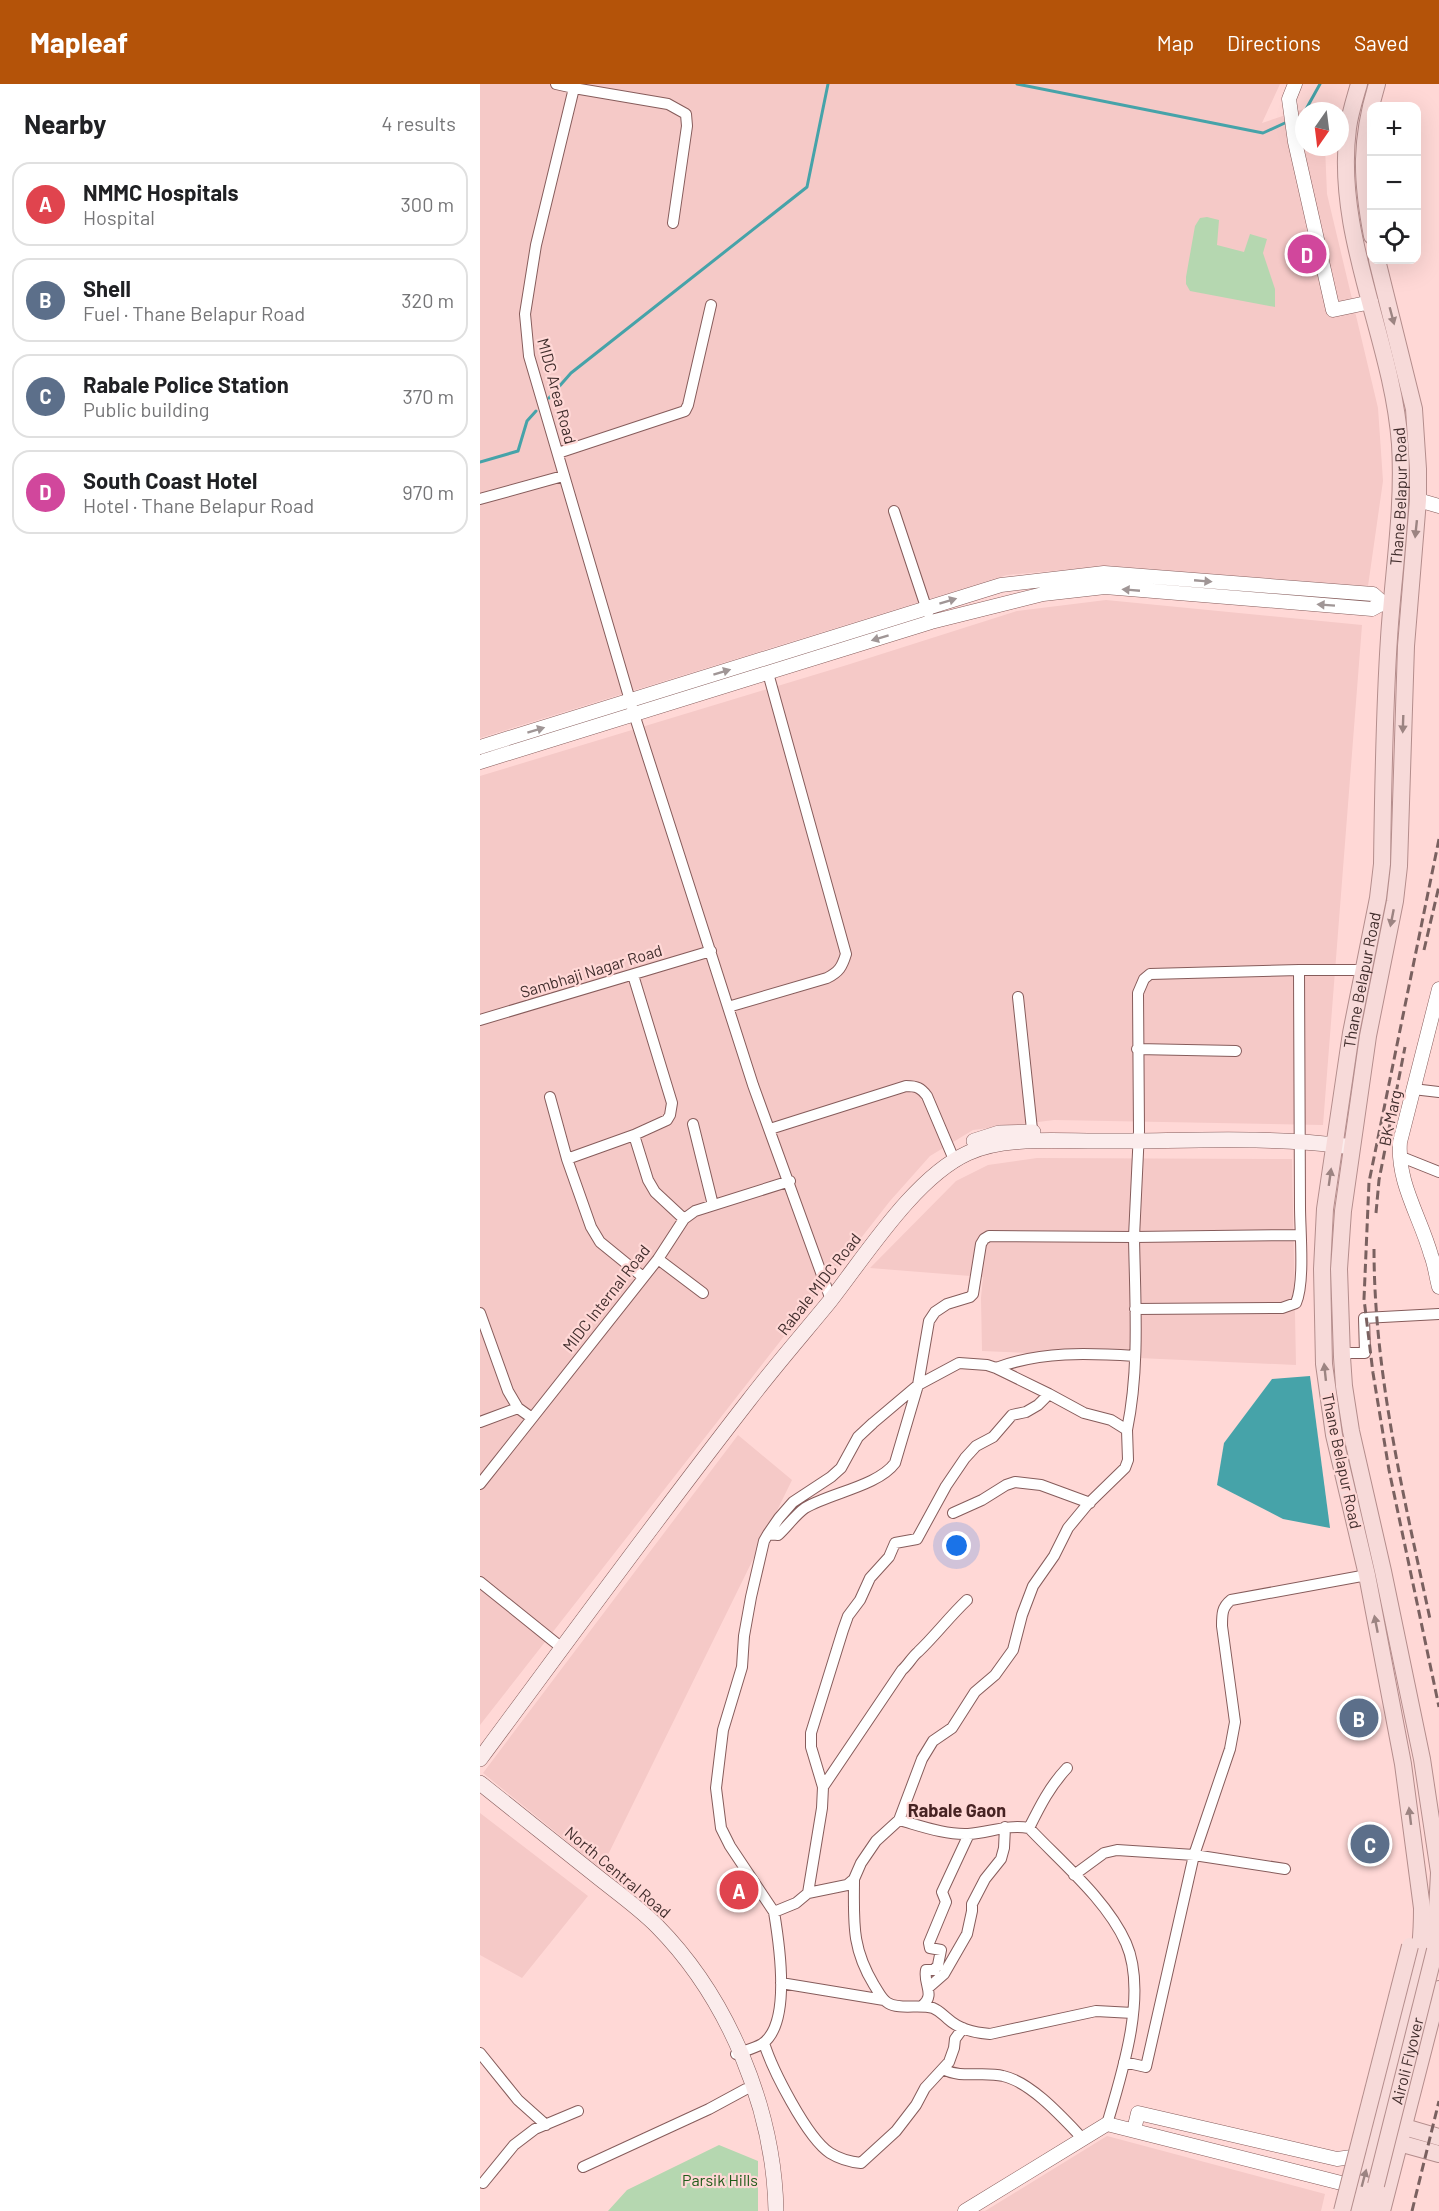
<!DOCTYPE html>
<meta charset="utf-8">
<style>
body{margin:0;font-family:Barlow,sans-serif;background:#f2f2f2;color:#202124}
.controls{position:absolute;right:18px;top:18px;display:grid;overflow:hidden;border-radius:12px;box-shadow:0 6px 24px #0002}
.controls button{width:54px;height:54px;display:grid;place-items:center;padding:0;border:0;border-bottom:2px solid #e0e0e0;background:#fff;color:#202124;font:30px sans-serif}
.compass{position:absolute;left:815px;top:18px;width:54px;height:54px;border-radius:50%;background:#fff;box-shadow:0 6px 24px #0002;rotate:194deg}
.you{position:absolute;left:477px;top:1462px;width:21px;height:21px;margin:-15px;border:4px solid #fff;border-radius:50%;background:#1a73e8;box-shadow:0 0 0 9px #1a73e833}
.badge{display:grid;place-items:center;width:39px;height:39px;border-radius:50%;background:#b45309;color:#fff;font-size:20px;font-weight:700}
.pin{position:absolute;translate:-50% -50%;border:3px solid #fff;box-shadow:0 2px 6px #0006}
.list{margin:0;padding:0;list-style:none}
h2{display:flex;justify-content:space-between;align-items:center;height:78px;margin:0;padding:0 24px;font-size:26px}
h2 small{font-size:20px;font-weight:400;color:#757577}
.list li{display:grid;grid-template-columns:39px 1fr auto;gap:18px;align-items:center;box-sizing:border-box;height:84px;margin:0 12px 12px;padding:0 12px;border:2px solid #e0e0e0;border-radius:18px}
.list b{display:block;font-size:22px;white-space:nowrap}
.list p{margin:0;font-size:20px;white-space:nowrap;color:#757577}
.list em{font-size:20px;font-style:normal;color:#757577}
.icon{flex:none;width:33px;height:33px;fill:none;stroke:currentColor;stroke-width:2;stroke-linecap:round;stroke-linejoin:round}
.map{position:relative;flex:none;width:959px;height:2127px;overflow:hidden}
header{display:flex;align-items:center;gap:36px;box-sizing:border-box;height:84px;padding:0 30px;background:#b45309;color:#fff}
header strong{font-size:28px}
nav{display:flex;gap:33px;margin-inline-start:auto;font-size:21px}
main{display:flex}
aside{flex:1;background:#fff}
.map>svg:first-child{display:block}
.built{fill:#f5c9c7}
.green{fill:#b5d7b0}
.water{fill:#46a3a9}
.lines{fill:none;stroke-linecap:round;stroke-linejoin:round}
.stream{stroke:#46a3a9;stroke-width:3}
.minor-casing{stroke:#865c5b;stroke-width:12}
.tertiary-casing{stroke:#865c5b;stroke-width:15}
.secondary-casing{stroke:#865c5b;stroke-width:16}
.primary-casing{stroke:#b48d8c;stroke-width:18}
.minor{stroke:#fff;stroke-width:10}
.tertiary{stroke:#fff;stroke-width:14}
.secondary{stroke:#fbecec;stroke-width:15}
.primary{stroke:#f7dad9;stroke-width:16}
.rail{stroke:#7a6160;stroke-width:3;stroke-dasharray:9 4.5;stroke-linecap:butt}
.primary-bridge-casing{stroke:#b48d8c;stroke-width:18;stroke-linecap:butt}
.primary-bridge{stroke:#f7dad9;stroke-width:16}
.oneway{fill:#9c8482}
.oneway2{fill:#a09696}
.labels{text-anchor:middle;stroke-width:4.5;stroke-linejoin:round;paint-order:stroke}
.street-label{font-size:16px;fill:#402d2c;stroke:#ffd8d6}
.park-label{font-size:16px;fill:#1f5b18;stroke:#ffd8d6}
.neighbourhood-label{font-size:18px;font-weight:bold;fill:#472323;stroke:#ffd8d6}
</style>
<header>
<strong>Mapleaf</strong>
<nav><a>Map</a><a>Directions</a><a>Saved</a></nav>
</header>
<main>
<aside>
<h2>Nearby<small>4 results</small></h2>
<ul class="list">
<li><span class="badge" style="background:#e0444e">A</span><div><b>NMMC Hospitals</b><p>Hospital</p></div><em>300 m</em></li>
<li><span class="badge" style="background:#5c6f8a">B</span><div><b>Shell</b><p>Fuel · Thane Belapur Road</p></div><em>320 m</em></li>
<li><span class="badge" style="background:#5c6f8a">C</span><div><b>Rabale Police Station</b><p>Public building</p></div><em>370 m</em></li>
<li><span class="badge" style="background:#d1479c">D</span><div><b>South Coast Hotel</b><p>Hotel · Thane Belapur Road</p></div><em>970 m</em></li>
</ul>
</aside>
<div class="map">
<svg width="959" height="2127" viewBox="0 0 959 2127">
<rect width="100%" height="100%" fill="#ffd8d6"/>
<path class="built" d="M 0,0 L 800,0 L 782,39 L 842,19 L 843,27 L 824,27 L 824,63 L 845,63 L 847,110 L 898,324 L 903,397 L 888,502 L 628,482 L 527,491 L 0,654 Z
M 626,516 L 882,541 L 843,1041 L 574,1036 L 493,1046 L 450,1072 L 410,1117 L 0,1641 L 0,692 L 367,581 L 537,527 Z
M 557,1074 L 812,1075 L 816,1281 L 502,1267 L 501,1214 L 503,1193 L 390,1184 L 476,1097 L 508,1081 Z
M 258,1351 L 312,1396 L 121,1785 L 3,1689 Z
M 0,1729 L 108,1812 L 42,1894 L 0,1871 Z
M 627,2052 L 845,2110 L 841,2127 L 505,2127 Z"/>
<path class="green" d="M 727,133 L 739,136 L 737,161 L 764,168 L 770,150 L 787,155 L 783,169 L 795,205 L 795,223 L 710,207 L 706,200 L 706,193 L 715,142 L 720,134 Z
M 239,2061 L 278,2077 L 278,2127 L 128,2127 L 147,2106 Z"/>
<path class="water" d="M 830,1292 L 850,1444 L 803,1435 L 737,1401 L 744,1359 L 792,1295 Z"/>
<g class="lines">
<path class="stream" d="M 537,0 L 783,49 L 807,38
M 825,27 L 840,0
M 816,35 L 822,33 L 824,29
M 69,314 L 91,289 L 327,103 L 348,0
M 0,378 L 38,367 L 47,337 L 56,327"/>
<g class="minor-casing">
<path id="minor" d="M 76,0 L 94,4 L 56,161 L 45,230 L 49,272 L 154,630 L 273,1001 L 351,1216
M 94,4 L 188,20 L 206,30 L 207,42 L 193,139
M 78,369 L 205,327 L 208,321 L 231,221
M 0,415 L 83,392
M 414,427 L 448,529
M 819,886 L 883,886
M 153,891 L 192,1019 L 190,1031 L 187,1036 L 154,1051 L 168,1096 L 175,1108 L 204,1135
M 538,913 L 553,1055
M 248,923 L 347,894 C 359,888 362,883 366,870 L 288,589
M 0,936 L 231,867
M 657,965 L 756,967
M 933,1005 L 959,1008
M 70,1013 L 87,1075 L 111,1143 L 120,1158 L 163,1193
M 213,1040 L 233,1121
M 290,1045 L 426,1002 C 437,1002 441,1004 447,1012 L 475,1078
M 919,1072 L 959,1088
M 87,1075 L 154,1051
M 178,1175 L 223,1209
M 655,1225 L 802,1224 L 816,1219 C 825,1198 820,1147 820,1123 C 819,1044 819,965 819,886 L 670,890 L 664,895 L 658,909 L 659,1047 L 654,1153 L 820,1151
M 0,1229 L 28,1307 L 38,1324 L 52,1334
M 862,1269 L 885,1269 L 884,1234 L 959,1230
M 516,1284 C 561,1267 608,1269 655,1272
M 0,1338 L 38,1324
M 0,1400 L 178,1175 L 204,1135 L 215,1127 L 310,1097
M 473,1429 L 502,1416 L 526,1401 L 535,1398 L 561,1401 L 610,1419
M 288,1450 L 299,1434 L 313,1418 L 351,1393 L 361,1384 L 378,1353 L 393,1339 L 438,1301 L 479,1279 L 507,1281 L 516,1284 L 569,1310
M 0,1498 L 82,1564
M 343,1703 L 422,1586 C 428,1581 432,1573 438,1568 C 455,1552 469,1533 487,1516
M 549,1744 C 560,1722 570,1702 587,1684
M 594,1791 L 624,1769 L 637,1766 L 714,1771 L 805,1785
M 374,1795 C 374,1838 371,1863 394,1901 C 398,1907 402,1916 408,1919 C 419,1926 440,1920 453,1924 C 460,1927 463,1931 468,1935 C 479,1945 495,1949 510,1950 L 616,1927 L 653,1929
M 328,1809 L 342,1724 L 343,1703 L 331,1663 L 331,1649 L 363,1546 L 368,1532 L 380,1516 L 390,1494 L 409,1473 L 415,1459 L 437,1455 L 466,1402 L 485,1374 L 496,1362 L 513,1353 L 532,1331 L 546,1328 L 558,1321 L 569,1310 L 604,1329 L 631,1336 L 647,1346 L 648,1376 L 645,1384 L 607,1421 L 588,1444 L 574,1472 L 553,1502 L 542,1531 L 533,1566 L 515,1591 L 495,1608 L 472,1644 L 453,1657 L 442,1675 L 419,1736
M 294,1828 L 250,1762 L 241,1744 L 236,1704 L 243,1646 L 262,1583 L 264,1552 L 271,1513 L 284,1457 L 288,1450 L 298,1451 C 307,1443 315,1431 325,1424 C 350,1409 398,1402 415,1379 L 438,1301 L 449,1237 L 455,1228 L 467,1220 L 490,1213 L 493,1210 L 501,1160 L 504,1155 L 509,1152 L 654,1153 C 655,1217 660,1283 647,1346
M 301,1899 L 404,1916
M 448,1904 L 464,1890 L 487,1850 L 492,1827 L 492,1820 L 505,1795 L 521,1775 L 524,1764 L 525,1743
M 442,1922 C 456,1911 443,1900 446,1886 L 454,1886 L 458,1881 L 461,1866 L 450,1864 L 449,1859 L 466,1818 L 462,1808 L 489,1750
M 284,1959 C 292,1985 327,2054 350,2069 C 358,2074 371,2078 381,2079 L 416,2047 L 436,2021 L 445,2004 L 469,1978 L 474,1964 L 475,1955 L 483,1944
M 0,1969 L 38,2016 L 66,2041
M 256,1970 C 264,1967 275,1964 282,1960 C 312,1940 299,1858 294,1828 L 316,1819 L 328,1809 L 367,1801 L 374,1795 L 381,1779 L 396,1757 L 419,1736 C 441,1742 465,1751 488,1750 C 509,1749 527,1740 549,1744 C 581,1778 627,1816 646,1859 C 668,1909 642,1990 627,2040
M 644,1978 L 666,1983 L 714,1771 L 750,1665 L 755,1638 L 742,1542 C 742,1530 742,1523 751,1516 L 887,1491
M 463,1985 C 481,1995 503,1987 523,1992 C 551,1998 583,2034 603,2055
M 103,2083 L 229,2025 L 266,2005
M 3,2099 L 34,2061 L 55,2045 L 98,2027"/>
</g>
<g class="tertiary-casing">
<path id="tertiary" d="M 815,0 L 809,15 L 815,58 L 853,226 L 891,218
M 938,416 L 959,422
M 0,663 L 521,501 L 624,489 L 893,510 L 903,519
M 0,678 L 451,538 L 563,510 L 625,503 L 892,525 L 903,519 L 911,519
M 959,905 L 920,1058 C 917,1099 940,1132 951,1171 C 955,1181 956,1192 959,1203
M 654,2046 L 658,2029 L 857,2075 L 872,2073 L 884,2069
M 485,2127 L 627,2040 L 869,2101"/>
</g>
<g class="secondary-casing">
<path id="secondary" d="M 494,1057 L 519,1049 L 553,1048
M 0,1675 C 89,1555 177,1434 269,1316 C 295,1282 323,1250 350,1217 C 386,1171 435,1093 488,1069 C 526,1051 585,1058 627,1057 C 706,1057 786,1052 865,1062
M 0,1699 C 38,1729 76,1760 114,1790 C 135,1807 158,1823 177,1842 C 249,1915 294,2025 296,2127"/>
</g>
<g class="primary-casing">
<g id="primary">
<path d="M 892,152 C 881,94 880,56 897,0"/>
<path d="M 897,176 L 934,325 L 938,385 L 938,416 L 926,562 L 919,782 L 915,817 L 888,952 L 863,1127 L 859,1185 L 862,1273 L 864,1302 L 871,1347 L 903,1487 L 942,1675 L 959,1788"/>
<path d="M 955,1866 L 959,1789"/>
<path d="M 914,2040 L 959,2053"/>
<path d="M 909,2060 L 919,2059 L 959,2070"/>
<path id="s1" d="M 876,2127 L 935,1892 C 941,1869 942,1847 942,1824 L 923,1680 L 887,1491 L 854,1351 L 844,1280 L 842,1185 L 845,1125 L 871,949 L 898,814 L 902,780 C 903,705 904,629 909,554 C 913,489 924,425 920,360 C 912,253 854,152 868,44 C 870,29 875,14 879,0"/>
<path d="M 890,2127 L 896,2101"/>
<path d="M 902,2127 L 959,1905"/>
</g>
</g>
<use href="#minor" class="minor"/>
<use href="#tertiary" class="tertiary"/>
<use href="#secondary" class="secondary"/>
<use href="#primary" class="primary"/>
<path class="rail" d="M 959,755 L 889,1098 L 884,1215 L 893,1289 L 909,1386 L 959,1623
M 944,866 L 959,802
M 896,1129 L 899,1096 L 925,963
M 894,1165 C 894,1290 924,1413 950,1535
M 932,2127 L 959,2017"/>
<g class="primary-bridge-casing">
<g id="primary-bridge">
<path id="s2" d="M 896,2101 L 955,1866"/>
<path d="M 862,2127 L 930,1862"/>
</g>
</g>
<use href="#primary-bridge" class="primary-bridge"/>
</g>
<defs><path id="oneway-solid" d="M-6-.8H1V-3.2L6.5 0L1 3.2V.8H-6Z" transform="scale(1.5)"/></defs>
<g class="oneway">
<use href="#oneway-solid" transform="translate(912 232) rotate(75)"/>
<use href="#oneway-solid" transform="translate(936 445) rotate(96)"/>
<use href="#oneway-solid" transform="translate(923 640) rotate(92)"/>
<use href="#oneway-solid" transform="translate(912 834) rotate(101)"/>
<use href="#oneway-solid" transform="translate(850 1093) rotate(-82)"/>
<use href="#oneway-solid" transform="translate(845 1288) rotate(-96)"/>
<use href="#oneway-solid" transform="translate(896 1540) rotate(-101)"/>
<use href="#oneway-solid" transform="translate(930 1732) rotate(-97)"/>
<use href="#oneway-solid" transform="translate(884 2094) rotate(-75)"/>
</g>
<g class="oneway2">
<use href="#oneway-solid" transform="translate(723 497) rotate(5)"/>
<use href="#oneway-solid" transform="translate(651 506) rotate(-175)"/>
<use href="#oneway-solid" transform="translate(468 517) rotate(-17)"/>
<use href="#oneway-solid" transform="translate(846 521) rotate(-176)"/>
<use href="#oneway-solid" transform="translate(400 554) rotate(163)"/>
<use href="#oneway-solid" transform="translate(242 588) rotate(-17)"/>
<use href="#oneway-solid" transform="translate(56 646) rotate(-17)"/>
</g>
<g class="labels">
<g class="street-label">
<text transform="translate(77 307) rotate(75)" y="6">MIDC Area Road</text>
<text dy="6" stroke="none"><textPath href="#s1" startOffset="1737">Thane Belapur Road</textPath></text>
<text transform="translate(111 887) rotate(-17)" y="6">Sambhaji Nagar Road</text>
<text dy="6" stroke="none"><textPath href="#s1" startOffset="1251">Thane Belapur Road</textPath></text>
<text transform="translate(910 1034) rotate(-78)" y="6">BK Marg</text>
<text transform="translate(339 1200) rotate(-52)" y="6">Rabale MIDC Road</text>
<text transform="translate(126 1214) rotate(-52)" y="6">MIDC Internal Road</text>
<text transform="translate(862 1377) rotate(78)" y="6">Thane Belapur Road</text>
<text transform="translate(138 1788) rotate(40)" y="6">North Central Road</text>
<text dy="6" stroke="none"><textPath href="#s2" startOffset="128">Airoli Flyover</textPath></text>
</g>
<g class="park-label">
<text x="240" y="2102">Parsik Hills</text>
</g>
<g class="neighbourhood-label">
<text x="477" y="1733">Rabale Gaon</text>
</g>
</g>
</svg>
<div class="controls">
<button>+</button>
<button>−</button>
<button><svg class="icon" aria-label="locate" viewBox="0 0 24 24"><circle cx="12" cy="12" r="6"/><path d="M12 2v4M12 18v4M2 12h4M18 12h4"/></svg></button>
</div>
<svg class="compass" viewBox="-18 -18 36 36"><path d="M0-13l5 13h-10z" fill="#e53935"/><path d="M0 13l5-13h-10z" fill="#757577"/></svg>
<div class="you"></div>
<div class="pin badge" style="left:259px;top:1806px;background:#e0444e">A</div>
<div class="pin badge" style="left:879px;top:1634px;background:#5c6f8a">B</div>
<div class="pin badge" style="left:890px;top:1760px;background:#5c6f8a">C</div>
<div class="pin badge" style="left:827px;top:170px;background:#d1479c">D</div>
</div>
</main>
